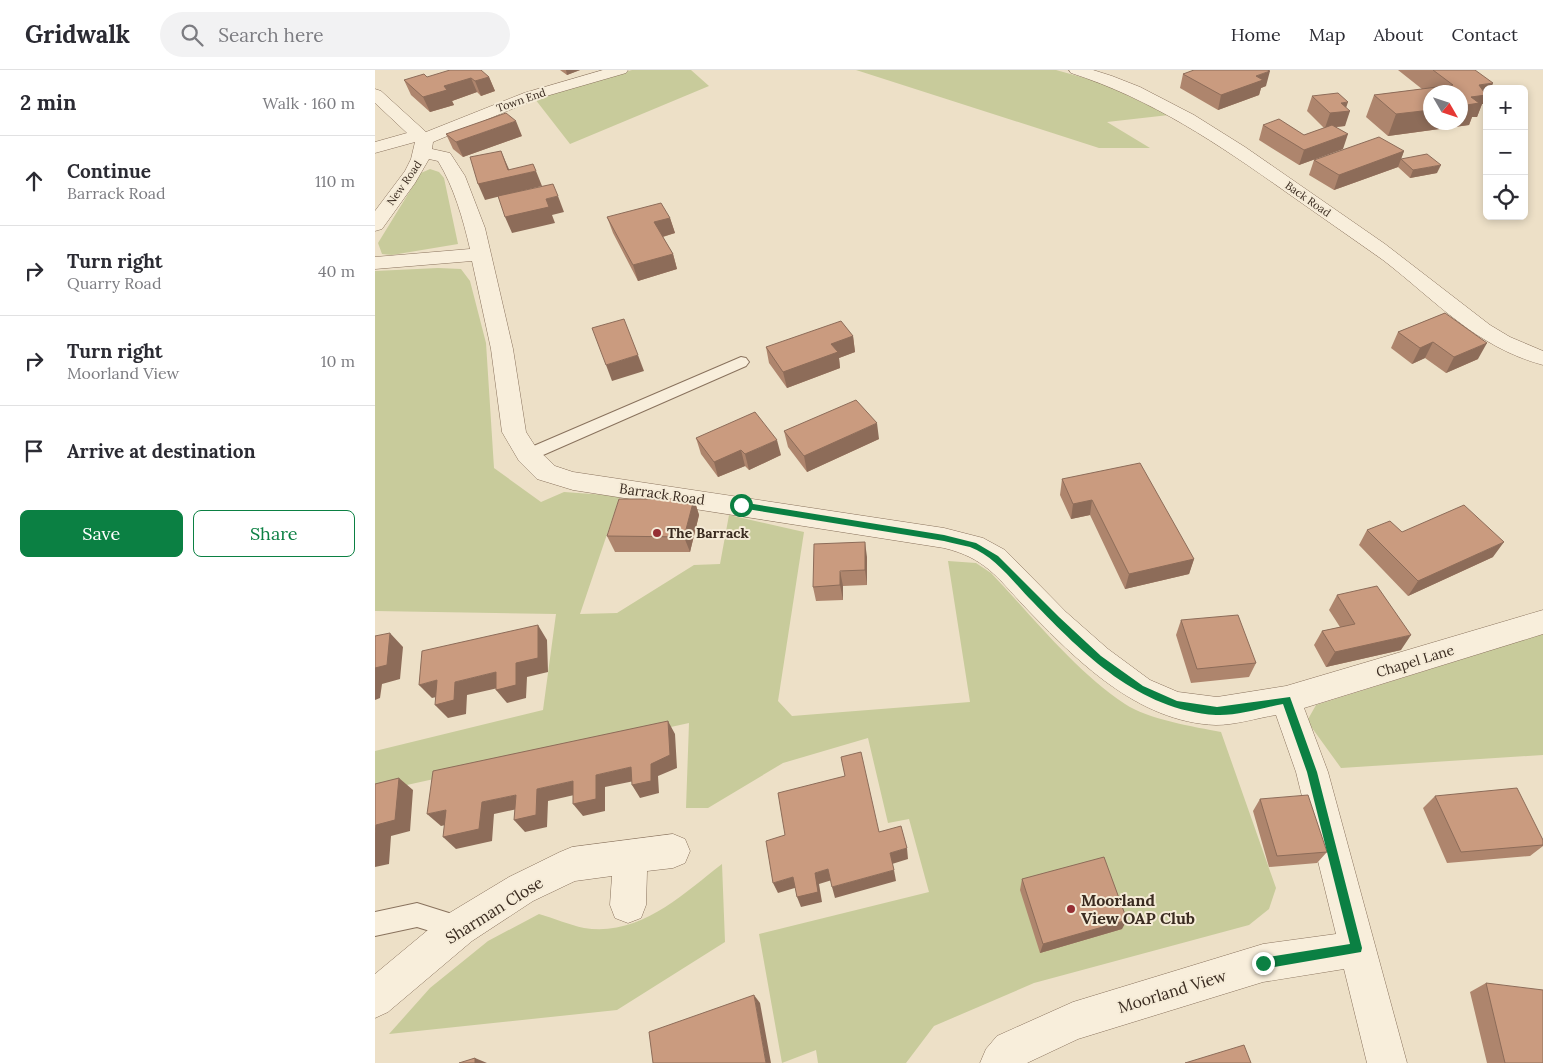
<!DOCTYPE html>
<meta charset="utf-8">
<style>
body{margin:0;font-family:Lora,serif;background:#f2f2f3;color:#2b2b33}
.controls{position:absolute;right:15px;top:15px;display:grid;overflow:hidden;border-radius:8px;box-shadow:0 2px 8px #0003}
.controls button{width:45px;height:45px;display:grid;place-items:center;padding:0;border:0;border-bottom:1px solid #e1e1e2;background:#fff;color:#2b2b33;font:25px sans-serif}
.compass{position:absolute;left:1048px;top:15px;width:45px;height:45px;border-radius:50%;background:#fff;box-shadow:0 2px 8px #0003;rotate:129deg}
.stop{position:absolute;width:15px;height:15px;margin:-11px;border:4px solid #0b8043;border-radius:50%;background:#fff}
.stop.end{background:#0b8043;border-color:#fff;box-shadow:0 1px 5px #0008}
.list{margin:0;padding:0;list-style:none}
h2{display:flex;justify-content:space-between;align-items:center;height:65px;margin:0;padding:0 20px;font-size:21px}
h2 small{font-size:16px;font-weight:400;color:#7c7c81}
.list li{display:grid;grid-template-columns:32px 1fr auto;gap:15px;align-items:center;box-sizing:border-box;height:90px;padding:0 20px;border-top:1px solid #e1e1e2}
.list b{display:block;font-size:19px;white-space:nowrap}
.list p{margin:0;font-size:16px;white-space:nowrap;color:#7c7c81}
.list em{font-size:16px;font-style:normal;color:#7c7c81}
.actions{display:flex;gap:10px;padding:15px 20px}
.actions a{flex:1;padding:11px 0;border:1px solid #0b8043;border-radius:8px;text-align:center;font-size:18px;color:#0b8043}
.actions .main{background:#0b8043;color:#fff}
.icon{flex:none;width:28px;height:28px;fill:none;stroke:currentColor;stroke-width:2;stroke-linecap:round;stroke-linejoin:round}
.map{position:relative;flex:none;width:1168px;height:993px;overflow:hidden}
header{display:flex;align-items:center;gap:30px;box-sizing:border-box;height:70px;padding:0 25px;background:#fff;border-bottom:1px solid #e1e1e2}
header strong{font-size:24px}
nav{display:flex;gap:28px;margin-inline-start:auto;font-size:18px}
.search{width:350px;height:45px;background:#f2f2f3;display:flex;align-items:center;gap:12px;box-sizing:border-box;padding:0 18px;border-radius:28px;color:#7c7c81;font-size:19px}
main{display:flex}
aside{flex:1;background:#fff}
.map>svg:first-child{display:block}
.green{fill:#c8cb9b}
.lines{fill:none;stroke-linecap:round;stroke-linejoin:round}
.service-casing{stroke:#89725d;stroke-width:2}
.minor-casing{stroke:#89725d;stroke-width:1}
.service{fill:#f8eedb;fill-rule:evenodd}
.minor{fill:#f8eedb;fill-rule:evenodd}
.wall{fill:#ae856d}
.shaded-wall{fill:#8d6c59}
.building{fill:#ca9b7f;stroke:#8d6c59}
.route{fill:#0b8043}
.poi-dot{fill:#962f34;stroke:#f5ebd7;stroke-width:2}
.labels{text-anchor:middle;stroke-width:4;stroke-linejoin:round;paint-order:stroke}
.far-street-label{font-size:11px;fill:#3a2b20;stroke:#f5ebd7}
.street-label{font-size:14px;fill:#3a2b20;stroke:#f5ebd7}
.poi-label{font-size:14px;font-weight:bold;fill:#3a2b20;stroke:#f5ebd7;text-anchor:start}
.near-poi-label{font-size:16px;font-weight:bold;fill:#3a2b20;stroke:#f5ebd7;text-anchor:start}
.near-street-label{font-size:16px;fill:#3a2b20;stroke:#f5ebd7}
</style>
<header>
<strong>Gridwalk</strong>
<div class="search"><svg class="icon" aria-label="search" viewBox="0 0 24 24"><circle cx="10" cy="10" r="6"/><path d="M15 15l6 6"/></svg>Search here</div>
<nav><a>Home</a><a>Map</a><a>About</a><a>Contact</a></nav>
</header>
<main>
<aside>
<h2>2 min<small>Walk · 160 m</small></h2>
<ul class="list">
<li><svg class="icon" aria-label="ahead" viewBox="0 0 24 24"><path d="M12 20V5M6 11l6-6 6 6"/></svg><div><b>Continue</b><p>Barrack Road</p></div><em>110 m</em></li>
<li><svg class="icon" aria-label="right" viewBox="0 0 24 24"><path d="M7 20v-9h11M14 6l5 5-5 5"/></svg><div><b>Turn right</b><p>Quarry Road</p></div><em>40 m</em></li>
<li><svg class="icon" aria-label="right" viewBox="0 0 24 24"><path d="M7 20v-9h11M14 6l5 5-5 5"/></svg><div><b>Turn right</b><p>Moorland View</p></div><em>10 m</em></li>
<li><svg class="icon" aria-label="arrive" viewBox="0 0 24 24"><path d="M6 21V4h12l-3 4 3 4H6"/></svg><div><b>Arrive at destination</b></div></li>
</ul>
<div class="actions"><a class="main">Save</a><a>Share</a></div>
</aside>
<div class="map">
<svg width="1168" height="993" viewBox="0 0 1168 993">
<rect width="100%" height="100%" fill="#ede0c7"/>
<path class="green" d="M 257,0 L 316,0 L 334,16 L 195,74 L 160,29 Z
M 481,0 L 681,0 L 724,12 L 794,45 L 732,52 L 775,78 L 724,78 Z
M 55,99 L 64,102 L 69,108 L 83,174 L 17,185 L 7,184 L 3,173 L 46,103 Z
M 63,198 L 86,199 L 95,211 L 111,273 L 119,398 L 166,432 L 189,422 L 245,426 L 205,544 L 242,543 L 319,495 L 345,494 L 354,445 L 429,462 L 403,631 L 417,646 L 595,632 L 573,491 L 601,493 L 616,503 C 659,548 699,600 750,634 C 772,649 820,657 846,662 L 901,818 L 894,839 L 874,855 L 659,913 L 559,956 L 531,993 L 443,993 L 441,980 L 407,993 L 384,864 L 554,822 L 534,749 L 513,753 L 493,668 L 408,693 L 333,738 L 311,738 L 314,653 L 0,722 L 0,681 L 168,640 L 181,544 L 0,541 L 0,201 Z
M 1168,564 L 1168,685 L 966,698 L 932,651 L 941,635 Z
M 347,794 L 350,872 L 242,940 L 14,964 L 55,918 L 113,871 L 164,844 C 179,848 194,855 209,858 C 264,867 307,825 347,794 Z"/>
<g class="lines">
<g class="service-casing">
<path id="service" d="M 366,287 L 371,288 L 374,292 L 371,296 L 159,389 L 153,391 L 147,389 L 145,385 L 147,381 Z
M 42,833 L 93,849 L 96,858 L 93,867 L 84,870 L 42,857 L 0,866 L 0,842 Z"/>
</g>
<g class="minor-casing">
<path id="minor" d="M 228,0 L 253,0 L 251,3 L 161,29 L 58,72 L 57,79 L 75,83 L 90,106 L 110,158 L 138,279 L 151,362 L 162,379 L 180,396 L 198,402 L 569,458 L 608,468 L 630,480 L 691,542 L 733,579 L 775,610 L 803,622 L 842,627 L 911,616 L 1168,540 L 1168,564 L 929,638 L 953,702 L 1032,993 L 992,993 L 969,899 L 888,912 L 703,969 L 652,993 L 605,993 L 611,979 L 622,966 L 698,932 L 888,874 L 961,864 L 921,702 L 901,645 C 882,648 860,655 841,655 C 762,652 701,590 650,537 C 622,507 610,488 569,478 L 198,420 L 162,409 L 144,391 L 127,362 L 116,279 L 97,191 L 0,199 L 0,187 L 95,179 C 88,149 79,117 63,91 L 54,89 L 40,113 L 7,159 L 0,161 L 0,141 L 30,101 L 36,89 L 40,72 L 0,83 L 0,72 L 32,63 L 0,33 L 0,19 L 6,21 L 51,62 L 149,23 Z
M 694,0 L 718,0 L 737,6 L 765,17 L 819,45 L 870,77 L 1010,174 L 1115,255 L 1135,267 L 1168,281 L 1168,295 C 1101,277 1061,231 1008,190 C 976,167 943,145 911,122 C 843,74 777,29 696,3 Z
M 298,764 L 310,769 L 315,781 L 310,793 L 298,798 L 272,801 L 271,835 L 266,848 L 253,853 L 240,848 L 235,835 L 237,806 L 200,811 L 158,831 L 97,871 L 13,942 L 0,948 L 0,904 L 71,845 L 134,807 L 185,782 L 197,777 Z"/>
</g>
<use href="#service" class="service"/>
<use href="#minor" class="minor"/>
</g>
<path class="wall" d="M 185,0 L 205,0 L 192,5 Z
M 1023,0 L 1100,0 L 1112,19 L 1112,27 L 1109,34 L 1107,34 L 1102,47 L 1097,47 L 1094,55 L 1013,66 L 991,47 L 999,25 L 1047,19 Z
M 808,4 L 891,16 L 886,18 L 884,25 L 843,40 L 805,18 Z
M 52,7 L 114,7 L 120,21 L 106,26 L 102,22 L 77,31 L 79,35 L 55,42 L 36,25 L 29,10 Z
M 937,26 L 971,38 L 970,56 L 961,57 L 968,79 L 924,95 L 884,70 L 888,55 L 929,65 L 949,58 L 932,41 Z
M 71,64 L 147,66 L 88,87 L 78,79 Z
M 1029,81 L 1026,89 L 1062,103 L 1035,108 L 1023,97 L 959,120 L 934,105 L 939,90 Z
M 232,147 L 295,148 L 300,163 L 288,167 L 298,184 L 302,199 L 263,211 L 238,163 Z
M 1070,243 L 1103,289 L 1071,303 L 1050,288 L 1037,294 L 1016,278 L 1023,262 Z
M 478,266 L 480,282 L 464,288 L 465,298 L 412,318 L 394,293 L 391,277 Z
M 409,361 L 504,369 L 432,402 L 413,377 Z
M 321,368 L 406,385 L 374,400 L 370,396 L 343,407 L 326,384 Z
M 687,409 L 819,489 L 814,504 L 750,519 L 715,445 L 696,449 L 685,425 Z
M 319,429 L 324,445 L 315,482 L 240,482 L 232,466 Z
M 992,460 L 1027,462 L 1118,487 L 1033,526 L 984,475 Z
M 492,487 L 492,515 L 468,516 L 468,530 L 441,531 L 438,517 Z
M 962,525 L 1026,580 L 951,597 L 939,575 L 947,561 L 965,557 L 954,540 Z
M 806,550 L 881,593 L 874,607 L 816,613 L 801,565 Z
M 1060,726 L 1168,770 L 1168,776 L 1155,786 L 1072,793 L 1048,738 Z
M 885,729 L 952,782 L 942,793 L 894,797 L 878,741 Z
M 647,809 L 747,859 L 665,883 L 645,820 Z
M 1111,913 L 1168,993 L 1112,993 L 1095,922 Z"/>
<path class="shaded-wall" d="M 191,0 L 205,0 L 192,5 Z
M 895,1 L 891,16 L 886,18 L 884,25 L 843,40 L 846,25 L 881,6 Z
M 114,7 L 120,21 L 106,26 L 100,11 Z
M 96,8 L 102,22 L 77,31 L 79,35 L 55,42 L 48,27 L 69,16 Z
M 1118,13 L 1116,19 L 1112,19 L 1112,27 L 1109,34 L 1107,34 L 1102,47 L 1097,47 L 1094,55 L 1013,66 L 1021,44 L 1056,40 L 1056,52 L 1086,52 L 1086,36 L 1104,15 Z
M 973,32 L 970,41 L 975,41 L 970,56 L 950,58 L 955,43 L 966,33 Z
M 141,51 L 147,66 L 88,87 L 81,72 Z
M 973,64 L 968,79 L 924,95 L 929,80 Z
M 126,81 L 137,106 L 161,101 L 167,116 L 110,130 L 103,114 Z
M 1029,81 L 1023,97 L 959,120 L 964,105 Z
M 1066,95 L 1062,103 L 1035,108 L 1038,100 Z
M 183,126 L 189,142 L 177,145 L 180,153 L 137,163 L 130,147 L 171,129 Z
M 295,148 L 300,163 L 283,168 L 279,152 Z
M 298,184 L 302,199 L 263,211 L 258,195 Z
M 478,266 L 480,282 L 464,288 L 465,298 L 412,318 L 408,302 L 456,274 Z
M 1058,272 L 1050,288 L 1037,294 L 1045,278 Z
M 1112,273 L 1103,289 L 1071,303 L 1079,287 Z
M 263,285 L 269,301 L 237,311 L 231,295 Z
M 502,353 L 504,369 L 432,402 L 429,386 Z
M 402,370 L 406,385 L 374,400 L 370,384 Z
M 366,380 L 370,396 L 343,407 L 339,392 Z
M 319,429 L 324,445 L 315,482 L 309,467 Z
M 717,430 L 715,445 L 696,449 L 698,434 Z
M 490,472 L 492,487 L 492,515 L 490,500 Z
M 1129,472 L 1118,487 L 1033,526 L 1043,511 Z
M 819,489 L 814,504 L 750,519 L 754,504 Z
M 465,501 L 468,516 L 468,530 L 465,515 Z
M 163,555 L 172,570 L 173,602 L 152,607 L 151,628 L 132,633 L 121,620 L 141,593 Z
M 15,563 L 28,577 L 25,609 L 7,614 L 5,628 L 0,630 L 0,598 Z
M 1036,565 L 1026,580 L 951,597 L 960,582 Z
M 121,602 L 132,616 L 92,625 L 91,644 L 73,648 L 60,635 L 80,612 Z
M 62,610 L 74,624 L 57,628 L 44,615 Z
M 293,651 L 300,664 L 302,698 L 283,706 L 284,723 L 265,728 L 257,715 L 276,694 Z
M 256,697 L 264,710 L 230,717 L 230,741 L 208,746 L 198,734 L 221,705 Z
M 24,708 L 38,720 L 35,761 L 16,766 L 14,794 L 0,797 L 0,763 L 1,755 Z
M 198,711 L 208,723 L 173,731 L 172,757 L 150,762 L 139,750 L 162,719 Z
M 141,725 L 152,737 L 119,744 L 117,771 L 81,779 L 68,767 L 107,732 Z
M 71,740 L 84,752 L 66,756 L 52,744 Z
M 532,778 L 533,789 L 517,794 L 515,783 Z
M 453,799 L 457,810 L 444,814 L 447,832 L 426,837 L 422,827 L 440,803 Z
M 519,800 L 521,811 L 460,828 L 457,817 Z
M 418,807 L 423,817 L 403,823 L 398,813 Z
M 752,850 L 747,859 L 665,883 L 668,874 Z
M 379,925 L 385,933 L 396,993 L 391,993 Z
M 100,988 L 112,993 L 100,993 Z"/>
<path class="building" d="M 75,0 L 106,0 L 114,7 L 100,11 L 96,8 L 69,16 L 72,20 L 48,27 L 29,10 L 49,4 L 52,7 Z
M 819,0 L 892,0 L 895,1 L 881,6 L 888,10 L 846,25 L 808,4 Z
M 1058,0 L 1100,0 L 1118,13 L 1104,15 L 1111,25 L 1096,27 L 1104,33 L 1086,36 L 1086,22 L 1056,22 L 1056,40 L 1021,44 L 999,25 L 1078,15 Z
M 963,23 L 973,32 L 966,33 L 975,41 L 955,43 L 937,26 Z
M 131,43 L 141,51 L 81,72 L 71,64 Z
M 904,49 L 929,65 L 957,55 L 973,64 L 929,80 L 888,55 Z
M 1004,67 L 1029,81 L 964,105 L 939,90 Z
M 126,81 L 133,100 L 158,94 L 161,101 L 103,114 L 95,87 Z
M 1052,84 L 1066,95 L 1038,100 L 1026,89 Z
M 178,114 L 183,126 L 171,129 L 174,137 L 130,147 L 123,126 Z
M 286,133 L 295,148 L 279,152 L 298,184 L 258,195 L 232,147 Z
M 1070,243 L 1112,273 L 1079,287 L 1058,272 L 1045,278 L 1023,262 Z
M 249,249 L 263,285 L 231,295 L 217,258 Z
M 466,251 L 478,266 L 456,274 L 463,282 L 408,302 L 391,277 Z
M 481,330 L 502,353 L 429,386 L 409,361 Z
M 380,342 L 402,370 L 370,384 L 366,380 L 339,392 L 321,368 Z
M 765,393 L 819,489 L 754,504 L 717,430 L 698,434 L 687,409 Z
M 244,429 L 319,429 L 309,467 L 232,466 Z
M 1089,435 L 1129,472 L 1043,511 L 992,460 L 1015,451 L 1027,462 Z
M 490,472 L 490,500 L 465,501 L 465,515 L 438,517 L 439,474 Z
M 1002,516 L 1036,565 L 960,582 L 947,561 L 980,554 L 962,525 Z
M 863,545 L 881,593 L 822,599 L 806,550 Z
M 163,555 L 163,588 L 141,593 L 141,615 L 121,620 L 121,602 L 80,612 L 79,630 L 60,635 L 62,610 L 44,615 L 47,581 Z
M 15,563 L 12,595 L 0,598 L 0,566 Z
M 293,651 L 295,685 L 276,694 L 276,711 L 257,715 L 256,697 L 221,705 L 221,729 L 198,734 L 198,711 L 162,719 L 161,745 L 139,750 L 141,725 L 107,732 L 104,759 L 68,767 L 71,740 L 52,744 L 58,701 Z
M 486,682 L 504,762 L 526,756 L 532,778 L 515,783 L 519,800 L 457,817 L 453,799 L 440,803 L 443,822 L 422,827 L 418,807 L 398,813 L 391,771 L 410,765 L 403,723 L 470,706 L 466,687 Z
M 24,708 L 20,750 L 1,755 L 0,763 L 0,714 Z
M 1142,718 L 1168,770 L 1168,775 L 1086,782 L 1060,726 Z
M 933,725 L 952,782 L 902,786 L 885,729 Z
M 729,787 L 752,850 L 668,874 L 647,809 Z
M 1111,913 L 1168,920 L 1168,993 L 1130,993 Z
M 379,925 L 391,993 L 278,993 L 274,962 Z
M 869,975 L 876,993 L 810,993 Z
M 100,988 L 100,993 L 84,993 Z"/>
<path class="route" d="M 366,432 L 569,465 L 601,473 L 623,486 L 684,547 L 726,586 L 768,616 L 802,631 L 842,637 L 915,627 L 942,702 L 987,878 L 986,882 L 888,899 L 883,893 L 888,888 L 975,874 L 932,702 L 908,634 C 887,638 862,646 841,645 C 764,640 708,584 658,532 C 639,513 620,486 595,477 C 586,475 577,473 569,471 L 366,438 L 362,435 Z"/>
<g class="poi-dot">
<circle cx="282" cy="463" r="5"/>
<circle cx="696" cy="839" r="5"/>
</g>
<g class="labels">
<g class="far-street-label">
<text transform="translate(146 30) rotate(-19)" y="4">Town End</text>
<text transform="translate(29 113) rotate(-55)" y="4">New Road</text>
<text transform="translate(933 129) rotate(35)" y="4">Back Road</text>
</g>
<g class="street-label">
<text transform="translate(287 424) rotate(8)" y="5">Barrack Road</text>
<text transform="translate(1040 591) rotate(-17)" y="5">Chapel Lane</text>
</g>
<g class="poi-label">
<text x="292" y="468">The Barrack</text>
</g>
<g class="near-poi-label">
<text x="706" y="836">Moorland<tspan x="706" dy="18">View OAP Club</tspan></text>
</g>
<g class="near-street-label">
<text transform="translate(119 840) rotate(-32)" y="6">Sharman Close</text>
<text transform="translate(797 921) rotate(-17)" y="6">Moorland View</text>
</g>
</g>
</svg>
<div class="controls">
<button>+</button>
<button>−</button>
<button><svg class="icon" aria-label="locate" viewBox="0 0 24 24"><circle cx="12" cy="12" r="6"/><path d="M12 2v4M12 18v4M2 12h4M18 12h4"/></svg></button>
</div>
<svg class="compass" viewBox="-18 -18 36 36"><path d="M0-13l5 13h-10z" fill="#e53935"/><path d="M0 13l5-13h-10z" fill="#7c7c81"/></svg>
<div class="stop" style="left:366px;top:435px"></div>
<div class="stop end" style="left:888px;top:893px"></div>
</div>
</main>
